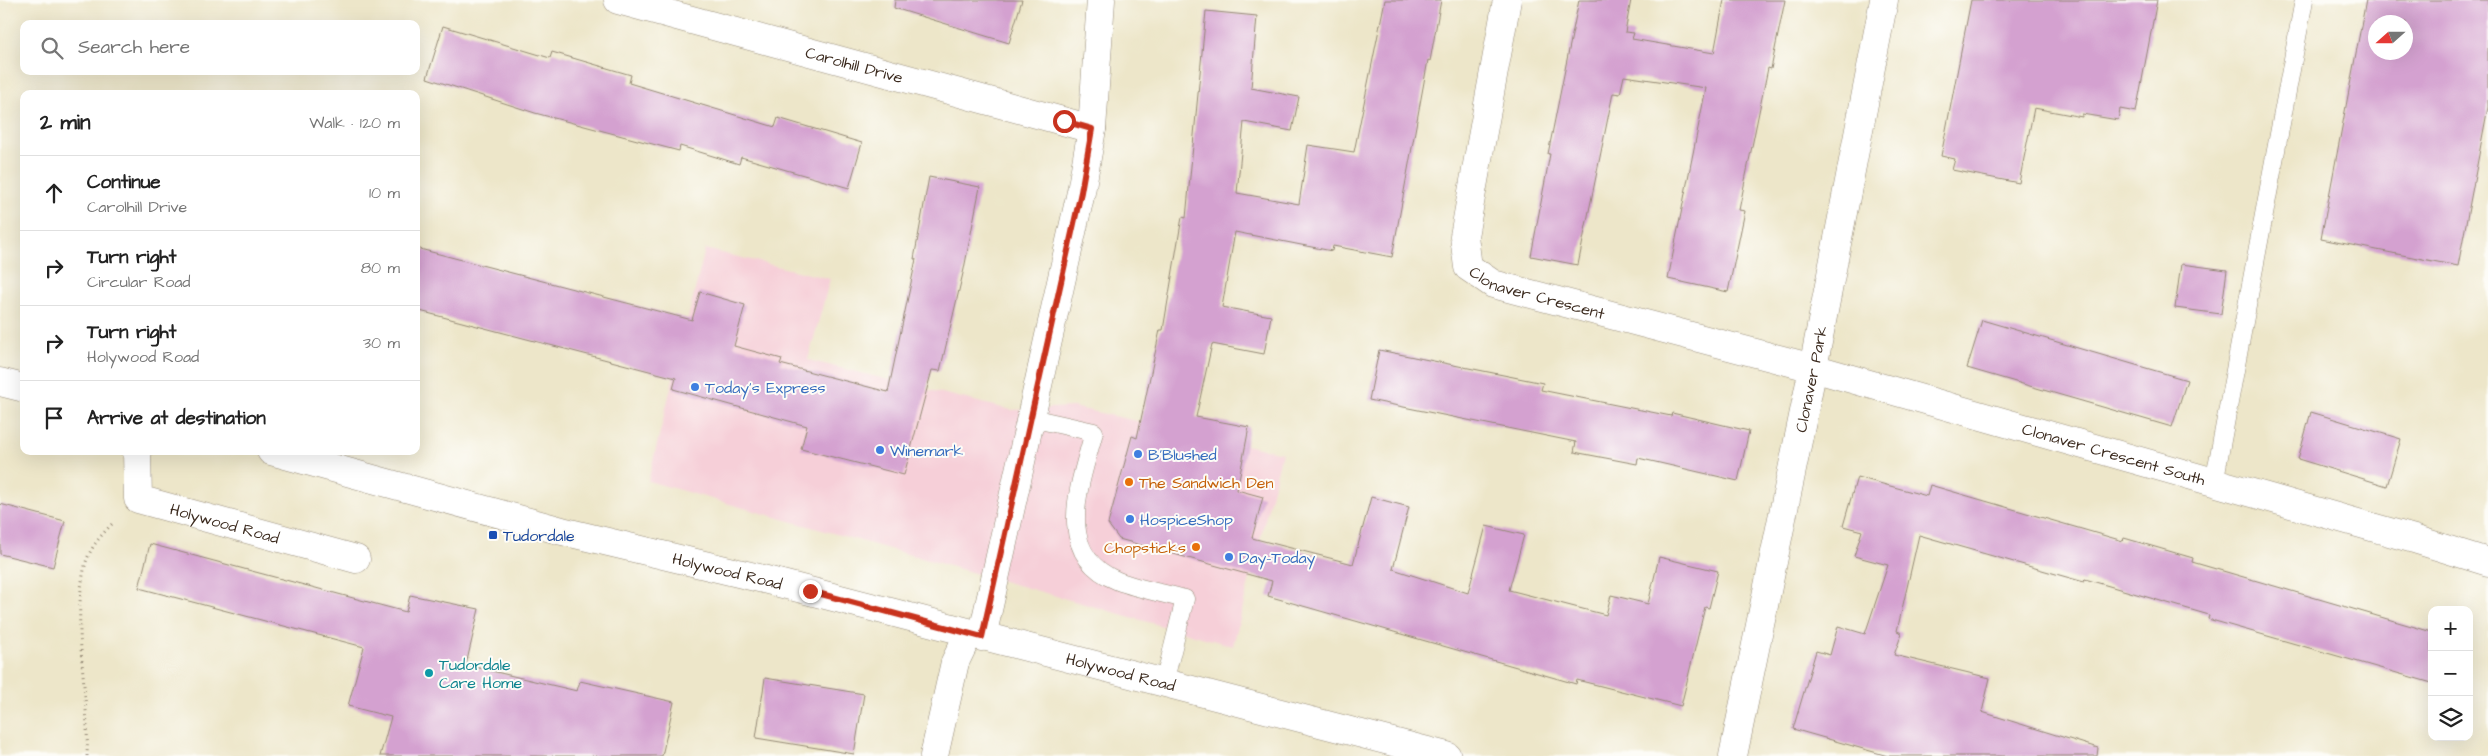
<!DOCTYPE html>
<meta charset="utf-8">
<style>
body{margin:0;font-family:"Architects Daughter",sans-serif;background:#f6f6f6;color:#222}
.controls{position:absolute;right:15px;bottom:15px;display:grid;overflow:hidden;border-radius:10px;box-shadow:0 5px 20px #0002}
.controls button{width:45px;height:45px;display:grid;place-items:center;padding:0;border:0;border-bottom:1px solid #e0e0e0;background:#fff;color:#222;font:25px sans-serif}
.compass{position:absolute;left:2368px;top:15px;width:45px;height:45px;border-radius:50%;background:#fff;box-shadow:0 5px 20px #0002;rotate:249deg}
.stop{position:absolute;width:15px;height:15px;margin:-11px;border:4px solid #c8321e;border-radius:50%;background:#fff}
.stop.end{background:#c8321e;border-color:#fff;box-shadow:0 1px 5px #0008}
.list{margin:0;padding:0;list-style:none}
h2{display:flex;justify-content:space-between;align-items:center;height:65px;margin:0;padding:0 20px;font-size:21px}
h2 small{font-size:16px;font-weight:400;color:#767676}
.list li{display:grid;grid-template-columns:32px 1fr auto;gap:15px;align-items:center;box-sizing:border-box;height:75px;padding:0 20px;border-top:1px solid #e0e0e0}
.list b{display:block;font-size:19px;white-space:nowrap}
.list p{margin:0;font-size:16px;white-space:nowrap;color:#767676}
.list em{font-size:16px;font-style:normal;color:#767676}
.icon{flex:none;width:28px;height:28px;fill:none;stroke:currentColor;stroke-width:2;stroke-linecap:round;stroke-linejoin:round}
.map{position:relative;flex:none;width:2488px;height:756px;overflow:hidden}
.search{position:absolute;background:#fff;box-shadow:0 5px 20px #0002;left:20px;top:20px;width:400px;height:55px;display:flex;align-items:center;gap:12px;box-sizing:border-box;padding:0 18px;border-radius:10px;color:#767676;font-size:19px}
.panel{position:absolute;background:#fff;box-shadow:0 5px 20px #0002;left:20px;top:90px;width:400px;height:365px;border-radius:10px}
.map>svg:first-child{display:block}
.built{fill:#f6cfd8}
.building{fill:#d4a1d0;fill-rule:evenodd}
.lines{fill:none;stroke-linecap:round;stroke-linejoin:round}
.service-casing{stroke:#948874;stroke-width:19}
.minor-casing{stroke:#948874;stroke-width:29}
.secondary-casing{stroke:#948874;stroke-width:29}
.path{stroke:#948874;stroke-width:3;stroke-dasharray:1 4;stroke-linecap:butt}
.service{stroke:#fff;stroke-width:18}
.minor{stroke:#fff;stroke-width:28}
.secondary{stroke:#fff;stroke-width:28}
.route{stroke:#c8321e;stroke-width:6}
.shop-dot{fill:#3f7fe0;stroke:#fdfcf7;stroke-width:2}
.food-dot{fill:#e8710a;stroke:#fdfcf7;stroke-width:2}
.transit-dot{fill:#1a4fb4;stroke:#fdfcf7;stroke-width:2}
.culture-dot{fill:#0f9aa8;stroke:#fdfcf7;stroke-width:2}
.labels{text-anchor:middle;stroke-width:4;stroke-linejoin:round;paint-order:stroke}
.street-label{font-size:16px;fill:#3b2a1e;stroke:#fdfcf7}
.shop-label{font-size:16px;fill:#366cbe;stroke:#fdfcf7;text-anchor:start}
.food-label{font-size:16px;fill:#c56008;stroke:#fdfcf7;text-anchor:start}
.transit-label{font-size:16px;fill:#164399;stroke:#fdfcf7;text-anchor:start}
.culture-label{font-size:16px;fill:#0d838f;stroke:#fdfcf7;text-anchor:start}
</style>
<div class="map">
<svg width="2488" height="756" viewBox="0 0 2488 756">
<rect width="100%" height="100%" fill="#fdfcf7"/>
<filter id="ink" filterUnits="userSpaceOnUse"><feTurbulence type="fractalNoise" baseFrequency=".02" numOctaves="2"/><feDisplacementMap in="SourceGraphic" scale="10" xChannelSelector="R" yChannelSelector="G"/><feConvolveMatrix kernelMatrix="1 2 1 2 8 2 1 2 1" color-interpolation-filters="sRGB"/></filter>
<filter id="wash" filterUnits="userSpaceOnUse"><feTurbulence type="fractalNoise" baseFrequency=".0096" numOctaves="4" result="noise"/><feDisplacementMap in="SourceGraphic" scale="20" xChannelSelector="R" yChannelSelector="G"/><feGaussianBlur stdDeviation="1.12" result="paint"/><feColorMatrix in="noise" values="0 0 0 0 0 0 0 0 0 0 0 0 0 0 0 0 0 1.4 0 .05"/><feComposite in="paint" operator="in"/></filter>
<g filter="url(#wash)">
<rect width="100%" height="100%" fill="#ede6c9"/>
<path class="built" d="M 705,249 L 830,279 L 808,360 L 1011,410 L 1073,407 L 1282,453 L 1233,646 L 648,481 Z"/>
<g id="blocks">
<path class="building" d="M 895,0 L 1022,0 L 1009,43 L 894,8 Z
M 1385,0 L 1441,0 L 1430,61 L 1428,60 L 1392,257 L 1333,246 L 1332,251 L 1235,232 L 1222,307 L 1271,316 L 1264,354 L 1212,344 L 1196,417 L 1249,427 L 1237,490 L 1263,497 L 1252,538 L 1353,564 L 1371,497 L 1409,507 L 1393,569 L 1468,593 L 1486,526 L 1524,535 L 1509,590 L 1606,615 L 1611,595 L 1648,604 L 1659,557 L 1718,571 L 1709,608 L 1705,607 L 1681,706 L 1577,680 L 1576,684 L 1268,596 L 1272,581 L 1119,539 L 1108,524 L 1132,436 L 1137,438 L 1160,330 L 1163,330 L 1182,217 L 1186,218 L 1206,11 L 1257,16 L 1251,88 L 1299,97 L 1292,131 L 1244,122 L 1237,193 L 1299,204 L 1308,145 L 1354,152 Z
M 1579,0 L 1631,0 L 1625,32 L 1634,33 L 1632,39 L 1714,53 L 1724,0 L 1785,0 L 1771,69 L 1768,68 L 1739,210 L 1745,211 L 1728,292 L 1668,279 L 1706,88 L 1624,76 L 1620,94 L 1613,93 L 1578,265 L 1531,256 L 1550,154 L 1548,154 Z
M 1971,0 L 2157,0 L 2136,112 L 2120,109 L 2118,120 L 2082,114 L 2082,117 L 2034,108 L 2019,183 L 1952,170 L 1955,159 L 1941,156 Z
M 2366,0 L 2488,0 L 2488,107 L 2458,266 L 2321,239 ZM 2376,22 L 2406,22 L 2406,52 L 2376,52 Z
M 443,26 L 550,58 L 552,52 L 631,75 L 629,83 L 775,127 L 778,118 L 862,143 L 849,188 L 741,157 L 739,164 L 680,146 L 679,151 L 535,113 L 427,78 Z
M 929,177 L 980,187 L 964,269 L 940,371 L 932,370 L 904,475 L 801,449 L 807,426 L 673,389 L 676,378 L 416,310 L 416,248 L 692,320 L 700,292 L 745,305 L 734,346 L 782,359 L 780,364 L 888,392 L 916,259 L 914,259 Z
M 2181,264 L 2227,270 L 2221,314 L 2175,308 Z
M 1982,320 L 2187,380 L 2172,427 L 1967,368 Z
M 1379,350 L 1543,383 L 1541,390 L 1671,416 L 1672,413 L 1749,431 L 1738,481 L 1638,458 L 1637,464 L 1574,452 L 1576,442 L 1369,400 Z
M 2311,412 L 2401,439 L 2387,486 L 2298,459 Z
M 1857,477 L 1927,496 L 1930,485 L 2123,541 L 2124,538 L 2193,558 L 2192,562 L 2432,632 L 2432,683 L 2208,619 L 2209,615 L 2085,579 L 2084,582 L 1919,535 L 1897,631 L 1902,633 L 1894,655 L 1990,678 L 1982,712 L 2098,748 L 2097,756 L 1888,756 L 1793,729 L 1816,651 L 1830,655 L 1838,626 L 1865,634 L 1888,565 L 1854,556 L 1862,531 L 1843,526 Z
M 0,504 L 65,521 L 53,567 L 0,554 Z
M 150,544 L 406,612 L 410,595 L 479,609 L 466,665 L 577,691 L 580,681 L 674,702 L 662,756 L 380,756 L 391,717 L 348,706 L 364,647 L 139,588 Z
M 765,678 L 864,694 L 854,754 L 756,738 Z"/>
</g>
</g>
<g filter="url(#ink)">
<use href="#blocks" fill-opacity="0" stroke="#948874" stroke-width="1"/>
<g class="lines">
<g class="service-casing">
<path id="service" d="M 1031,418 L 1094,432 C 1081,482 1051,554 1118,581 C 1139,589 1163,593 1185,599 L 1164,683
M 2214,483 L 2304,0"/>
</g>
<g class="minor-casing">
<g id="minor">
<path id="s1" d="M 618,0 L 1092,129"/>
<path id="s2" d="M 1507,0 L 1464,236 L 1468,267 L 1493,284 L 1813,368 L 2414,539 L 2488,562"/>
<path id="s3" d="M 137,451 L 138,499 L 356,559"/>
<path d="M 982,637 L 1081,192 L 1092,129 L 1101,0"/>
<path d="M 934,756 L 955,662 L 969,633"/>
<path id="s4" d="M 1733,756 L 1813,368 L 1884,0"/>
</g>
</g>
<g class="secondary-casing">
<g id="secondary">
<path d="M 0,382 L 24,388"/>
<path id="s5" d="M 271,451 L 562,531 L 767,580 L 1447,756"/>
</g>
</g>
<path class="path" d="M 87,756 C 90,695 70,620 86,562 C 91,546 103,533 114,522"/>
<use href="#service" class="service"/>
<use href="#minor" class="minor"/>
<use href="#secondary" class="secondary"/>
</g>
</g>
<g class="lines" filter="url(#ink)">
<path class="route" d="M 810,591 L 982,637 L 1081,192 L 1092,129 L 1064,121"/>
</g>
<g class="shop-dot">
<circle cx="695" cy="387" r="5"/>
<circle cx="880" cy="450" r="5"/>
<circle cx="1138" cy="454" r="5"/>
<circle cx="1130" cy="519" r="5"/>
<circle cx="1229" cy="557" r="5"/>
</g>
<g class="food-dot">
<circle cx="1129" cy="482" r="5"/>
<circle cx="1196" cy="547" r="5"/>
</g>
<rect class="transit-dot" x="488" y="530" width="10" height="10" rx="2.5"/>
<circle class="culture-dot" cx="429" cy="673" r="5"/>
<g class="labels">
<g class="street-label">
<text dy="6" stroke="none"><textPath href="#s1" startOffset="245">Carolhill Drive</textPath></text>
<text dy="6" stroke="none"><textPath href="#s2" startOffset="346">Clonaver Crescent</textPath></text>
<text dy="6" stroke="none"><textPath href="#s4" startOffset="385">Clonaver Park</textPath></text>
<text dy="6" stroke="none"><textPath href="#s2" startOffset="945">Clonaver Crescent South</textPath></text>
<text dy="6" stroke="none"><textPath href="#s3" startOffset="138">Holywood Road</textPath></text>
<text dy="6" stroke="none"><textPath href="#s5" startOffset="472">Holywood Road</textPath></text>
<text dy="6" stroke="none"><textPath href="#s5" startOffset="878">Holywood Road</textPath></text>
</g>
<g class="shop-label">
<text x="705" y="393">Today's Express</text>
<text x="890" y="456">Winemark</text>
<text x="1148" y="460">B'Blushed</text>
<text x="1140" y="525">HospiceShop</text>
<text x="1239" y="563">Day-Today</text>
</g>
<g class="food-label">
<text x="1139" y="488">The Sandwich Den</text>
<text x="1186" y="553" text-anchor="end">Chopsticks</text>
</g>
<g class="transit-label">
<text x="503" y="541">Tudordale</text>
</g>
<g class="culture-label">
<text x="439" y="670">Tudordale<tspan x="439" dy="18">Care Home</tspan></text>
</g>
</g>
</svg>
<div class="controls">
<button>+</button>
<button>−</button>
<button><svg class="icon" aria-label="layers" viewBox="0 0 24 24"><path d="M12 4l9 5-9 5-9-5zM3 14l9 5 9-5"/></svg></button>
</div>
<svg class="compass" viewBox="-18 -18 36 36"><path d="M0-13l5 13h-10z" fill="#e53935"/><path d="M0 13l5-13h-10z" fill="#767676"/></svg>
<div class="stop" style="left:1064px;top:121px"></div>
<div class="stop end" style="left:810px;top:591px"></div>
<div class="search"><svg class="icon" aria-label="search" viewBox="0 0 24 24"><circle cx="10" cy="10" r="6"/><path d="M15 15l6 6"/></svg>Search here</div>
<section class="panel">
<h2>2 min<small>Walk · 120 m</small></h2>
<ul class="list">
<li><svg class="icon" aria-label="ahead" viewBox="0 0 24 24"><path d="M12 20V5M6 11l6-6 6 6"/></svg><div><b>Continue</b><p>Carolhill Drive</p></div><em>10 m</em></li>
<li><svg class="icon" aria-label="right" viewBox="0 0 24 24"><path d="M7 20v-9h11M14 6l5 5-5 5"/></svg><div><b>Turn right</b><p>Circular Road</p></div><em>80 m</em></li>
<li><svg class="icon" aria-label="right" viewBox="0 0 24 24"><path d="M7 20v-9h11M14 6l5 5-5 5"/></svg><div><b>Turn right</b><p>Holywood Road</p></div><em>30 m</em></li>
<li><svg class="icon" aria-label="arrive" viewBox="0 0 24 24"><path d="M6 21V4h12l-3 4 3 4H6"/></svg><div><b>Arrive at destination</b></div></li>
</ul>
</section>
</div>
